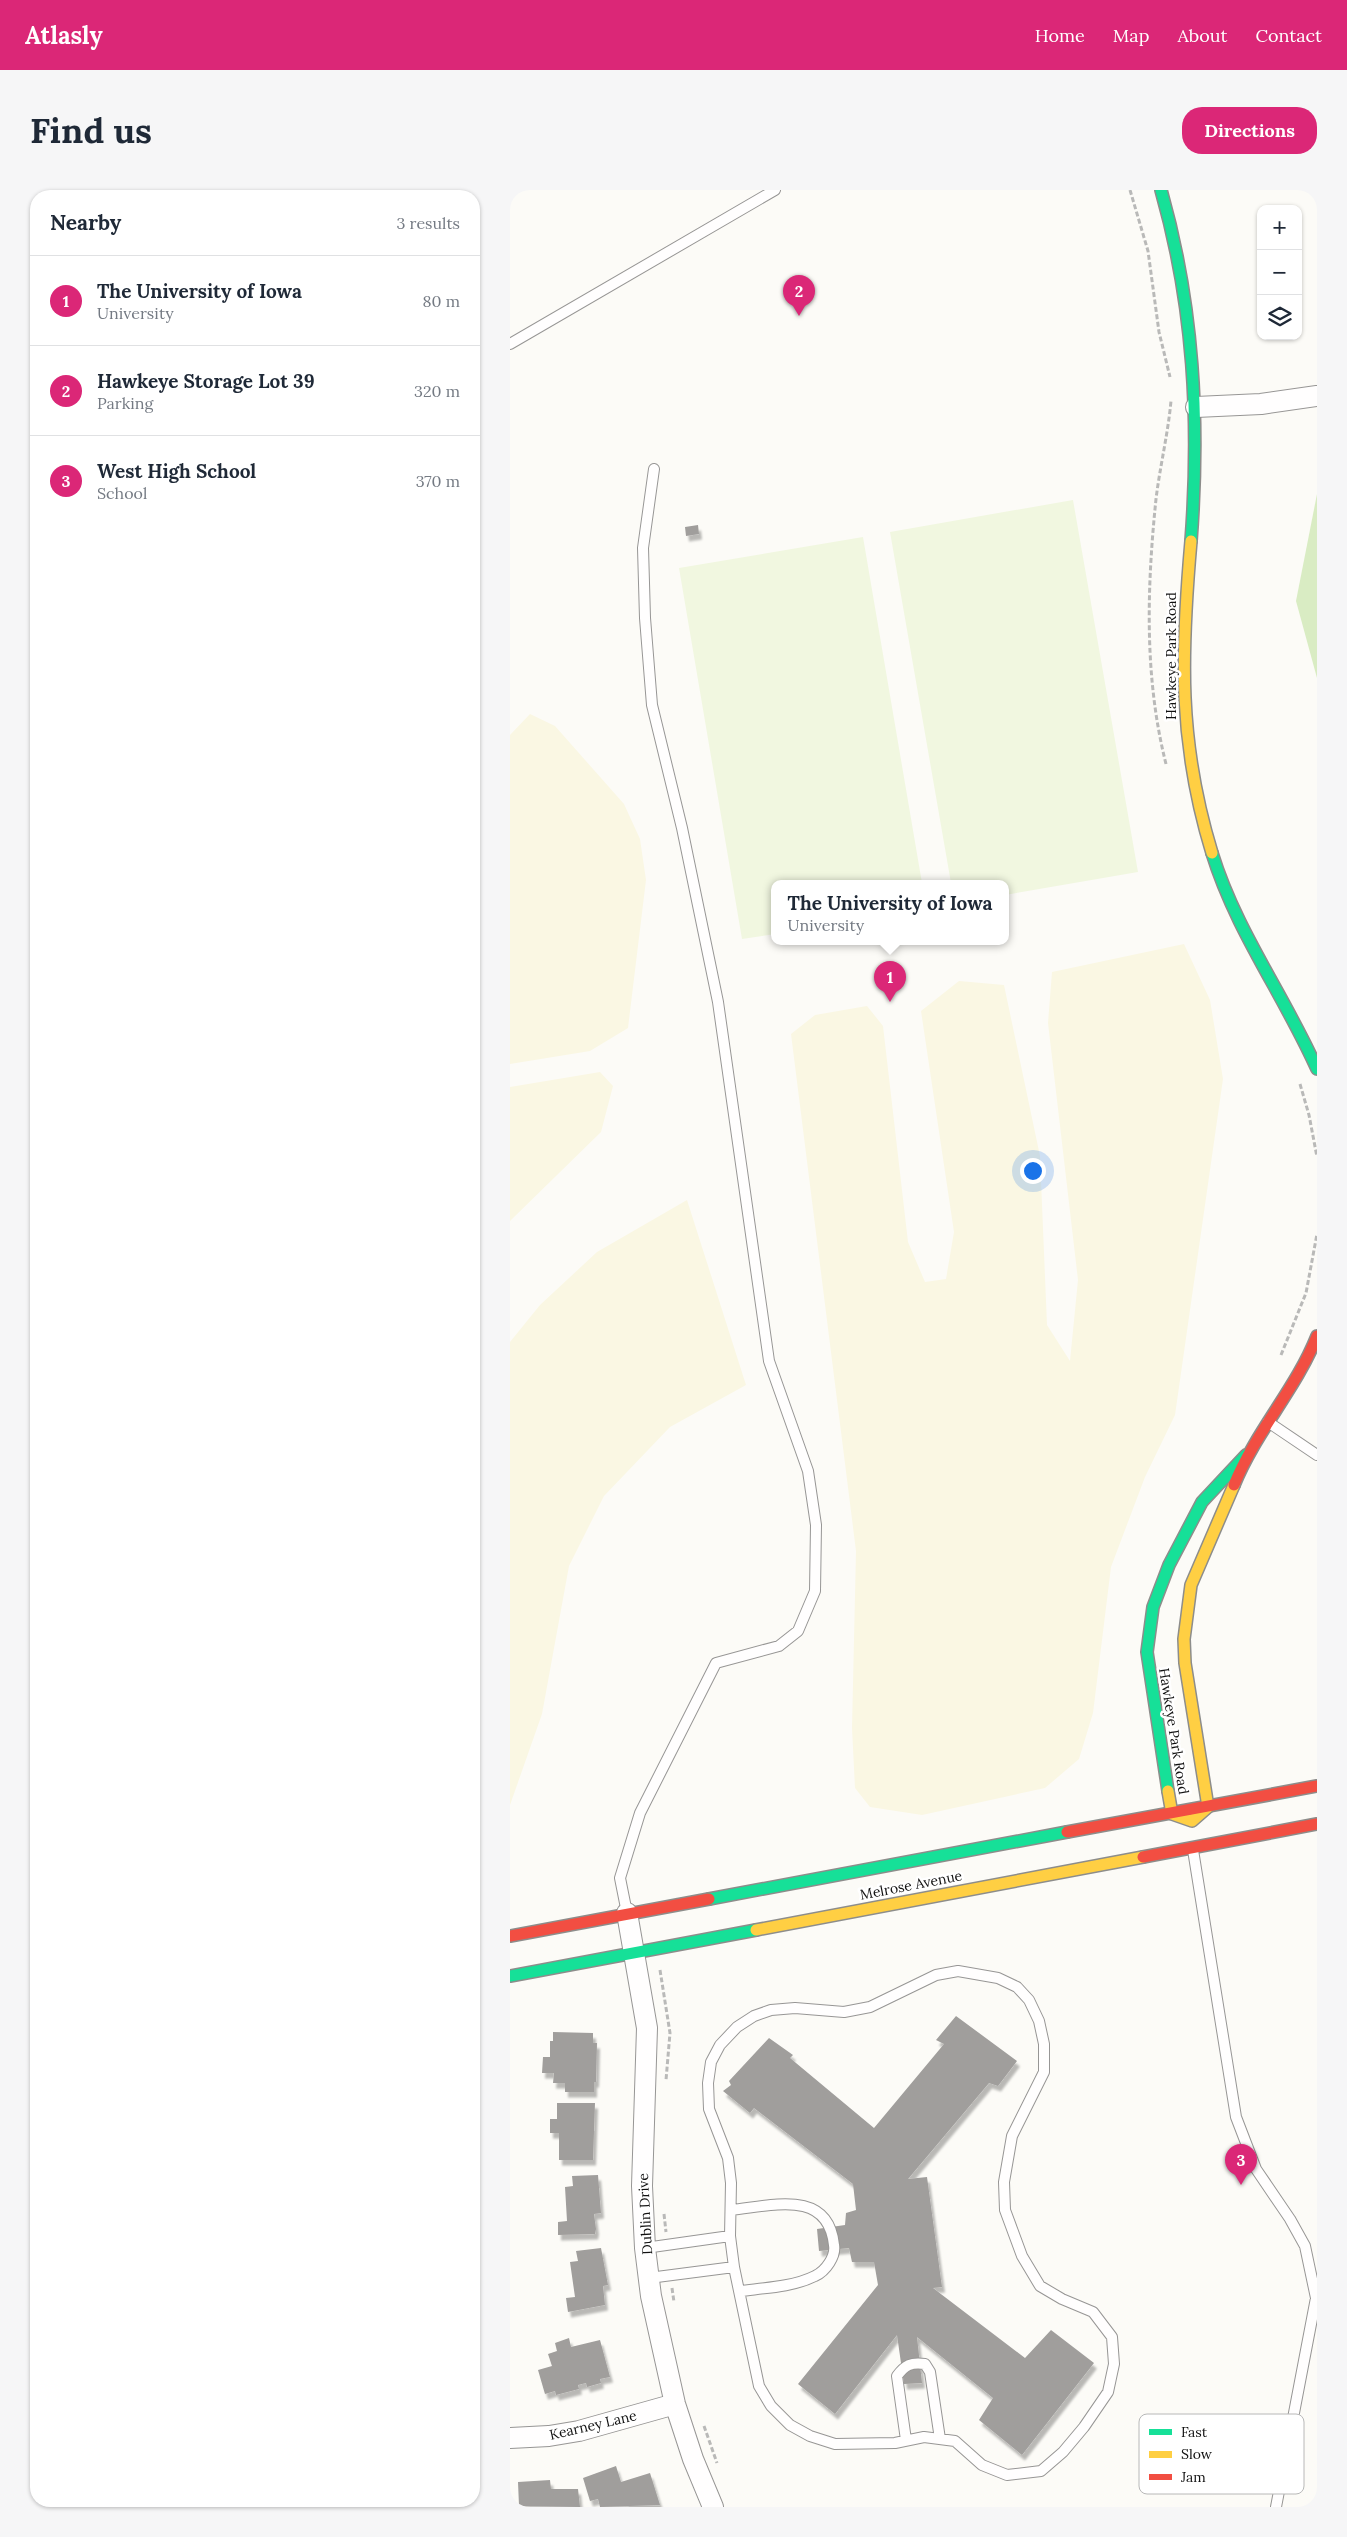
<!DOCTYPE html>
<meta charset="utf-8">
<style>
body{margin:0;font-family:Lora,serif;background:#f6f6f7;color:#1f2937}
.controls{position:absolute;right:15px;top:15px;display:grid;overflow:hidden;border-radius:10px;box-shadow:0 1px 4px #0004}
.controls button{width:45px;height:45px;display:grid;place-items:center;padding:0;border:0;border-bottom:1px solid #e0e1e3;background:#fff;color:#1f2937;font:25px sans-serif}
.you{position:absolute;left:522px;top:980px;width:18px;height:18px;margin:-12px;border:4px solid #fff;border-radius:50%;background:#1a73e8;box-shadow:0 0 0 8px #1a73e833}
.badge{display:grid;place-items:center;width:32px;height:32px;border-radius:50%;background:#db2777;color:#fff;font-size:16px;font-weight:700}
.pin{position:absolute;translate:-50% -41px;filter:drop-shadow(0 1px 2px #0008)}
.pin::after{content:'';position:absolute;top:26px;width:18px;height:15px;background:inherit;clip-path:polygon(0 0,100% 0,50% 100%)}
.popup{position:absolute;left:261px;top:690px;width:238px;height:65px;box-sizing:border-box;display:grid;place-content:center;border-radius:10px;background:#fff;filter:drop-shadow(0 1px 4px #0005);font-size:16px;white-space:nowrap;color:#747a83}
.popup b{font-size:19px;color:#1f2937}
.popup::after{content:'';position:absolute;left:50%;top:100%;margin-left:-10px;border:10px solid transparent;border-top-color:#fff}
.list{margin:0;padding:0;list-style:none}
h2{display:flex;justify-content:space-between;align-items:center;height:65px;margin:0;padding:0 20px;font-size:21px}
h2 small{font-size:16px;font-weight:400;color:#747a83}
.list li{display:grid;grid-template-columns:32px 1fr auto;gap:15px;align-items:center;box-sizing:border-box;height:90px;padding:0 20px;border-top:1px solid #e0e1e3}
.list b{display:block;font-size:19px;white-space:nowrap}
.list p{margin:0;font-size:16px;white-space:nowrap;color:#747a83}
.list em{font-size:16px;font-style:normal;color:#747a83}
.icon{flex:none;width:28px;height:28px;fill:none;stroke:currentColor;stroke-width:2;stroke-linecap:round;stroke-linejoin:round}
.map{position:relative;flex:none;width:807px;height:2317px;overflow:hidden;border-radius:20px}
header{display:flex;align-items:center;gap:30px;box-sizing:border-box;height:70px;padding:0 25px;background:#db2777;color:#fff}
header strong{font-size:24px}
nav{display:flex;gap:28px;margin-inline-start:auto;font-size:18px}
.intro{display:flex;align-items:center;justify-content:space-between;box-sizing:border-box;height:120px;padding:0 30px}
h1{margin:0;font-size:35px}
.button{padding:12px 22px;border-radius:20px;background:#db2777;color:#fff;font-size:18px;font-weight:700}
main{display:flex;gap:30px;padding:0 30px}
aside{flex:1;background:#fff;border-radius:20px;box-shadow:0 1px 4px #0004}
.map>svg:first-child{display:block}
.farmland{fill:#faf7e3}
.forest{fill:#d9ecc3}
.pitch{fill:#f1f7e0}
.building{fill:#a09e9c;filter:url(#shadow)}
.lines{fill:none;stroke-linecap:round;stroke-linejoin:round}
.lane-casing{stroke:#979695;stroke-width:12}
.street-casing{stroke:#979695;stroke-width:22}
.fast-casing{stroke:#8d8d8b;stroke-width:14}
.slow-casing{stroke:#8d8d8b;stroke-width:14}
.jam-casing{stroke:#8d8d8b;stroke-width:14}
.path{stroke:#b9b9b8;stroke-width:3;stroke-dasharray:5 2.5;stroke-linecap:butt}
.lane{stroke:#fffefe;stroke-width:10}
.street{stroke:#fffefe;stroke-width:20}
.fast{stroke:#16e098;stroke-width:11}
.slow{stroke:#ffcf43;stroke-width:11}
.jam{stroke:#f24e42;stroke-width:11}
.labels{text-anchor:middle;stroke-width:5;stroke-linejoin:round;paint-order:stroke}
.street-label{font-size:14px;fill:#111;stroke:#fff}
.key{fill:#fff;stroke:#b8b8b8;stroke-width:1}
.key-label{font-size:14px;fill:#111}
</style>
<header>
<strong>Atlasly</strong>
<nav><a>Home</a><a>Map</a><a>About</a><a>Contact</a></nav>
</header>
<div class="intro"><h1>Find us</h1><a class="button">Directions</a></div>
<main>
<aside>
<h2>Nearby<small>3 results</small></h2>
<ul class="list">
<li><span class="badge">1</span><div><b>The University of Iowa</b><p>University</p></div><em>80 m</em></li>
<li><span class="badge">2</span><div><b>Hawkeye Storage Lot 39</b><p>Parking</p></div><em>320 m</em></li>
<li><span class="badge">3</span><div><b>West High School</b><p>School</p></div><em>370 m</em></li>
</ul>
</aside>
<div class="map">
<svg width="807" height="2317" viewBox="0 0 807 2317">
<defs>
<filter id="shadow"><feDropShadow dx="3" dy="5.5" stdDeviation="1" flood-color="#0004"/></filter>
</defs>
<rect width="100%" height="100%" fill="#fcfbf7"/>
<path class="farmland" d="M 20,524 L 45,536 L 114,614 L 130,649 L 136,690 L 118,838 L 80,861 L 0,874 L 0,545 Z
M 674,754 L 700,810 L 713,889 L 665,1225 L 635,1287 L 601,1377 L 583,1523 L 569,1569 L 535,1598 L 412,1625 L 360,1617 L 345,1598 L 342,1538 L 346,1361 L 281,844 L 305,825 L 357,816 L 373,836 L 398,1052 L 415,1092 L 436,1089 L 444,1042 L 411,821 L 449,791 L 494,795 L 530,966 L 537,1135 L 560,1171 L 568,1090 L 538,833 L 542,782 Z
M 90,882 L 103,896 L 91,942 L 0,1031 L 0,897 Z
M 177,1010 L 236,1195 L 160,1237 L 94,1306 L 59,1376 L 32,1524 L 0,1615 L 0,1152 L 30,1115 L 87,1062 Z"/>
<path class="forest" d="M 807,304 L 807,488 L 786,411 Z"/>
<path class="pitch" d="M 563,310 L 628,682 L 495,705 L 495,693 L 441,693 L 380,342 Z
M 353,347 L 412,693 L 265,693 L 265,744 L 232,749 L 169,378 Z"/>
<path class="building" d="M 188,335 L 189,344 L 176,346 L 175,337 Z
M 446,1826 L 507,1871 L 488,1896 L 479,1893 L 398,1989 L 417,1987 L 432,2097 L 423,2098 L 515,2168 L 541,2140 L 584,2173 L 512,2265 L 469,2230 L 483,2208 L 407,2147 L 412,2193 L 394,2194 L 387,2145 L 325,2224 L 288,2194 L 368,2095 L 364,2072 L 342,2072 L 339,2058 L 309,2061 L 307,2039 L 335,2035 L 336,2023 L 346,2020 L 343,1994 L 244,1918 L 240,1923 L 213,1901 L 221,1895 L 219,1891 L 259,1848 L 283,1865 L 280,1868 L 364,1938 L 434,1854 L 426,1850 Z
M 43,1842 L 83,1843 L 83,1853 L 87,1853 L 86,1892 L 84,1892 L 84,1902 L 55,1902 L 55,1893 L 43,1893 L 44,1883 L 32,1883 L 33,1867 L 40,1867 L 40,1851 L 43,1851 Z
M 47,1913 L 85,1913 L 83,1970 L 49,1970 L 49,1943 L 40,1943 L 40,1929 L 47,1929 Z
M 88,1985 L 91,2023 L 84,2024 L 86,2039 L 85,2044 L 48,2045 L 48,2032 L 57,2031 L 55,1997 L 63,1996 L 62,1986 Z
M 91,2058 L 98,2095 L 93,2096 L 95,2115 L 58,2122 L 56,2108 L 65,2107 L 60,2072 L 68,2071 L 66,2061 Z
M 59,2148 L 61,2157 L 90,2150 L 100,2187 L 90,2189 L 91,2193 L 77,2197 L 76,2193 L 68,2195 L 69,2199 L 46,2205 L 45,2201 L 35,2204 L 28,2180 L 42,2176 L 38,2164 L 47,2161 L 45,2153 Z
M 106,2276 L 111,2292 L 140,2283 L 150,2315 L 90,2317 L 88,2309 L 80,2311 L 73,2288 Z
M 40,2290 L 41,2299 L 68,2299 L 70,2317 L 9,2316 L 8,2292 Z"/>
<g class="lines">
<g class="lane-casing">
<path id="lane" d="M 0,154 L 265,0
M 758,1232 L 807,1265
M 683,1660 L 726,1927 L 746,1979 L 780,2029 L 795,2056 L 806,2108 L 766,2317
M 117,1723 L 110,1688 L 130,1623 L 206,1473 L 269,1456 L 288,1441 L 305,1401 L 306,1335 L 298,1281 L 259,1171 L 208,812 L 172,638 L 142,515 L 135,428 L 133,358 L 144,279
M 448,1781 L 488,1788 L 507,1797 L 519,1810 L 529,1831 L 534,1854 L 534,1882 L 502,1946 L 494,1992 L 495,2020 L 512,2066 L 530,2096 L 552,2109 L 583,2122 L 602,2147 L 604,2174 L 598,2202 L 574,2237 L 553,2262 L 531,2281 L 497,2285 L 472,2275 L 445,2251 L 414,2247 L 385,2253 L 325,2254 L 300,2246 L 280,2235 L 261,2216 L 249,2196 L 224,2077 L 220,2046 L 221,1993 L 218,1968 L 199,1919 L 198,1893 L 201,1872 L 210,1855 L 227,1837 L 244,1826 L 261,1820 L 285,1818 L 334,1822 L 360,1817 L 426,1785 Z
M 221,2020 C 261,2016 318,1998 324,2055 C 326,2066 316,2081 305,2086 C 283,2097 254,2098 230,2101
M 135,2058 L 220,2046
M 139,2088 L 224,2077
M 396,2250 L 387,2186 C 395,2175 401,2172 415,2174 L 420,2182 L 430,2249"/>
</g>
<g class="street-casing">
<path id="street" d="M 686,217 L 751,214 L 807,206
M 117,1723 L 137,1838 L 132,1996 L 135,2058 L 141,2106 L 165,2214 L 183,2269 L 203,2317
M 0,2248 L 39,2246 L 69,2241 L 165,2214"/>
</g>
<g class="fast-casing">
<path id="fast" d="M 651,0 C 684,116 690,231 681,351
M 702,663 C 726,741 774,805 807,879
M 658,1601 L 637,1462 L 643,1417 L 659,1375 L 692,1312 L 736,1265
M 199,1709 L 557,1642
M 0,1786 L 246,1740"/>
</g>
<g class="slow-casing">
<path id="slow" d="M 681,351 C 671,464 668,552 702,663
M 658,1601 L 662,1624 L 682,1631 L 698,1617 L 675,1473 L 674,1449 L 681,1395 L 724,1295
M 246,1740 L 633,1667"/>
</g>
<g class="jam-casing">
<path id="jam" d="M 724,1295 C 746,1241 786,1199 807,1146
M 557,1642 L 807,1596
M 633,1667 L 807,1634
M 0,1746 L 199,1709"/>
</g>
<path class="path" d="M 620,0 L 638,61 L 649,142 L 660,187
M 656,574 C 634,487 637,397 646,309 C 650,276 658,244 661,211
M 790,894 L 799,925 L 807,967
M 771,1165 L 796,1103 L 807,1044
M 150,1780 L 160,1843 L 156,1890
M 154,2024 L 156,2042
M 162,2098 L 164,2112
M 194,2236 L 207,2273"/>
<use href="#lane" class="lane"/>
<use href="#street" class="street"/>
<use href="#fast" class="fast"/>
<use href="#slow" class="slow"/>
<use href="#jam" class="jam"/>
</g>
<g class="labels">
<g class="street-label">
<text transform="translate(661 466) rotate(-90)" y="5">Hawkeye Park Road</text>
<text transform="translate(664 1541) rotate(81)" y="5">Hawkeye Park Road</text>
<text transform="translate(401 1695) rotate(-11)" y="5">Melrose Avenue</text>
<text transform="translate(135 2024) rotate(-93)" y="5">Dublin Drive</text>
<text transform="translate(83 2235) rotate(-13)" y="5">Kearney Lane</text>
</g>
</g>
<rect x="629" y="2224" width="165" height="80" rx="8" class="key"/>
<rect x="639" y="2239" width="23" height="6" fill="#16e098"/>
<rect x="639" y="2261" width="23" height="7" fill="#ffcf43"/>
<rect x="639" y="2284" width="23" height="6" fill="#f24e42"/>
<g class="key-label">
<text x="671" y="2247">Fast</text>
<text x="671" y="2269">Slow</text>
<text x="671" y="2292">Jam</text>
</g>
</svg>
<div class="controls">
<button>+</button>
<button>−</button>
<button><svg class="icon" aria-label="layers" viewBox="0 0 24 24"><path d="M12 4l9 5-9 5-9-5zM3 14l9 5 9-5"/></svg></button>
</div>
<div class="you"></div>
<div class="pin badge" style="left:380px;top:812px">1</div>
<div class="popup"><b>The University of Iowa</b>University</div>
<div class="pin badge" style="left:289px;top:126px">2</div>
<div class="pin badge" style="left:731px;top:1995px">3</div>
</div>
</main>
